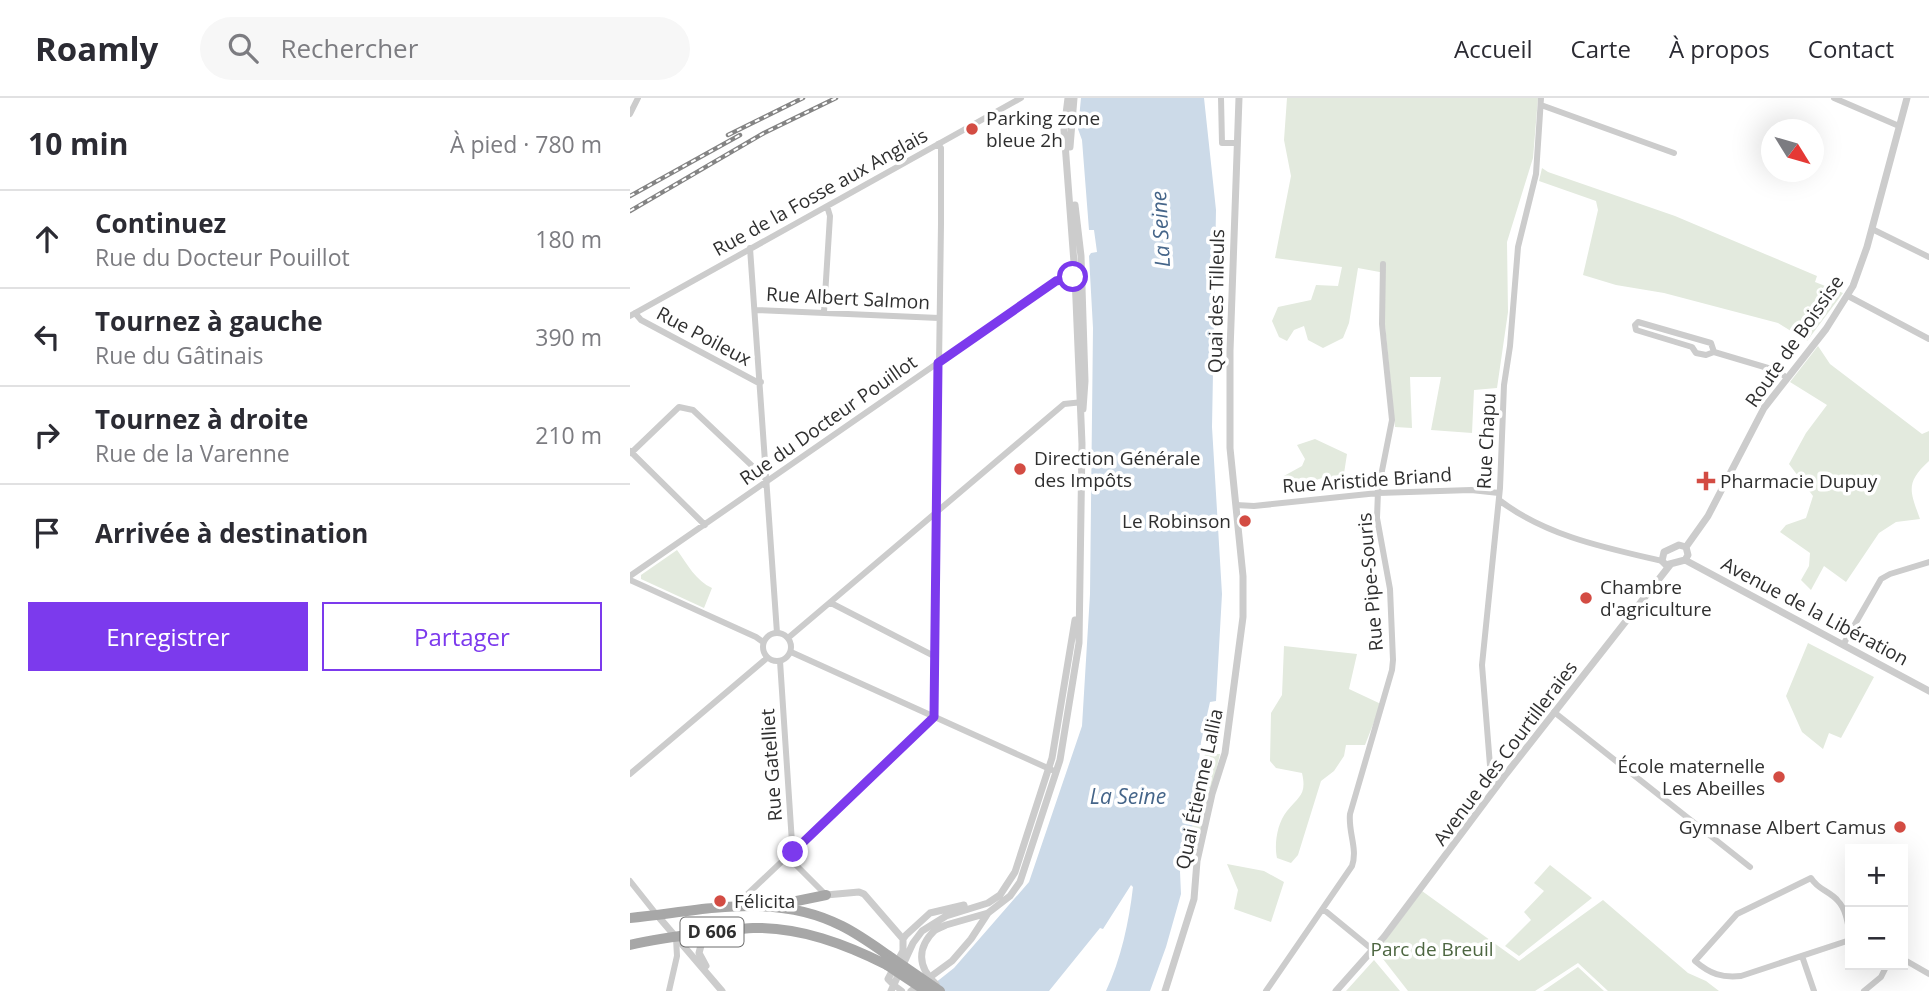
<!DOCTYPE html>
<html lang="fr">
<meta charset="utf-8">
<style>
body{margin:0;font-family:"Open Sans",sans-serif;background:#f7f7f7;color:#2b2b33}
.controls{position:absolute;right:21px;bottom:21px;display:grid;overflow:hidden;border-radius:0px;box-shadow:0 7px 28px #0002}
.controls button{width:63px;height:63px;display:grid;place-items:center;padding:0;border:0;border-bottom:2px solid #e1e1e2;background:#fff;color:#2b2b33;font:35px sans-serif}
.compass{position:absolute;left:1131px;top:21px;width:63px;height:63px;border-radius:50%;background:#fff;box-shadow:0 7px 28px #0002;rotate:127deg}
.stop{position:absolute;width:21px;height:21px;margin:-16px;border:5px solid #7c3aed;border-radius:50%;background:#fff}
.stop.end{background:#7c3aed;border-color:#fff;box-shadow:0 2px 7px #0008}
.list{margin:0;padding:0;list-style:none}
h2{display:flex;justify-content:space-between;align-items:center;height:91px;margin:0;padding:0 28px;font-size:30px}
h2 small{font-size:23px;font-weight:400;color:#7c7c81}
.list li{display:grid;grid-template-columns:46px 1fr auto;gap:21px;align-items:center;box-sizing:border-box;height:98px;padding:0 28px;border-top:2px solid #e1e1e2}
.list b{display:block;font-size:26px;white-space:nowrap}
.list p{margin:0;font-size:23px;white-space:nowrap;color:#7c7c81}
.list em{font-size:23px;font-style:normal;color:#7c7c81}
.actions{display:flex;gap:14px;padding:21px 28px}
.actions a{flex:1;padding:16px 0;border:2px solid #7c3aed;border-radius:0px;text-align:center;font-size:24px;color:#7c3aed}
.actions .main{background:#7c3aed;color:#fff}
.icon{flex:none;width:38px;height:38px;fill:none;stroke:currentColor;stroke-width:2;stroke-linecap:round;stroke-linejoin:round}
.map{position:relative;flex:none;width:1299px;height:893px;overflow:hidden}
header{display:flex;align-items:center;gap:42px;box-sizing:border-box;height:98px;padding:0 35px;background:#fff;border-bottom:2px solid #e1e1e2}
header strong{font-size:33px}
nav{display:flex;gap:38px;margin-inline-start:auto;font-size:24px}
.search{width:490px;height:63px;background:#f7f7f7;display:flex;align-items:center;gap:18px;box-sizing:border-box;padding:0 24px;border-radius:38px;color:#7c7c81;font-size:26px}
main{display:flex}
aside{flex:1;background:#fff}
.map>svg:first-child{display:block}
.green{fill:#e3eade}
.water{fill:#ccdae8}
.lines{fill:none;stroke-linecap:round;stroke-linejoin:round}
.minor{stroke:#ccc;stroke-width:6}
.tertiary{stroke:#ccc;stroke-width:7}
.primary{stroke:#a7a7a7;stroke-width:10}
.rail-casing{stroke:#848484;stroke-width:4.5}
.rail{stroke:#fff;stroke-width:2;stroke-dasharray:5;stroke-linecap:butt}
.tertiary-bridge{stroke:#ccc;stroke-width:7}
.primary-bridge{stroke:#a7a7a7;stroke-width:10}
.route{stroke:#7c3aed;stroke-width:9}
.poi-dot{fill:#d34c43;stroke:#fff;stroke-width:2.5}
.labels{text-anchor:middle;stroke-width:7;stroke-linejoin:round;paint-order:stroke}
.shield{fill:#fff;stroke:#6d6d6d;stroke-width:2}
.shield-label{font-size:18px;font-weight:bold;fill:#2f2f2f}
.poi-label{font-size:19px;fill:#2f2f2f;stroke:#fff;text-anchor:start}
.street-label{font-size:19px;fill:#2f2f2f;stroke:#fff}
.park-label{font-size:19px;fill:#4d6641;stroke:#fff}
.water-label{font-size:21px;font-style:italic;fill:#456589;stroke:#fff}
</style>
<header>
<strong>Roamly</strong>
<div class="search"><svg class="icon" aria-label="search" viewBox="0 0 24 24"><circle cx="10" cy="10" r="6"/><path d="M15 15l6 6"/></svg>Rechercher</div>
<nav><a>Accueil</a><a>Carte</a><a>À propos</a><a>Contact</a></nav>
</header>
<main>
<aside>
<h2>10 min<small>À pied · 780 m</small></h2>
<ul class="list">
<li><svg class="icon" aria-label="ahead" viewBox="0 0 24 24"><path d="M12 20V5M6 11l6-6 6 6"/></svg><div><b>Continuez</b><p>Rue du Docteur Pouillot</p></div><em>180 m</em></li>
<li><svg class="icon" aria-label="left" viewBox="0 0 24 24"><path d="M17 20v-9H6M10 6l-5 5 5 5"/></svg><div><b>Tournez à gauche</b><p>Rue du Gâtinais</p></div><em>390 m</em></li>
<li><svg class="icon" aria-label="right" viewBox="0 0 24 24"><path d="M7 20v-9h11M14 6l5 5-5 5"/></svg><div><b>Tournez à droite</b><p>Rue de la Varenne</p></div><em>210 m</em></li>
<li><svg class="icon" aria-label="arrive" viewBox="0 0 24 24"><path d="M6 21V4h12l-3 4 3 4H6"/></svg><div><b>Arrivée à destination</b></div></li>
</ul>
<div class="actions"><a class="main">Enregistrer</a><a>Partager</a></div>
</aside>
<div class="map">
<svg width="1299" height="893" viewBox="0 0 1299 893">
<rect width="100%" height="100%" fill="#fff"/>
<path class="green" d="M 657,0 L 908,0 L 903,60 L 877,144 L 878,214 L 867,290 L 844,292 L 842,335 L 801,332 L 811,279 L 780,279 L 782,330 L 765,329 L 755,227 L 755,175 L 728,170 L 719,225 L 713,240 L 693,250 L 678,242 L 674,228 L 664,232 L 657,243 L 649,239 L 642,223 L 648,209 L 681,202 L 686,187 L 708,188 L 712,169 L 645,160 L 661,78 L 654,42 Z
M 912,70 L 918,74 L 1045,118 L 1187,178 L 1185,184 L 1213,195 L 1177,243 L 1148,225 L 1034,195 L 986,187 L 953,177 L 968,112 L 966,103 L 909,83 Z
M 1188,248 L 1200,266 L 1292,336 L 1299,333 L 1299,363 C 1275,385 1280,393 1290,421 L 1266,424 L 1249,435 L 1216,484 L 1194,468 L 1181,492 L 1171,482 L 1179,468 L 1180,455 L 1150,434 L 1156,427 L 1176,420 L 1183,398 L 1159,366 L 1176,335 L 1197,307 L 1160,284 Z
M 685,341 L 717,356 L 713,382 L 695,379 L 677,385 L 655,387 L 652,379 L 672,368 L 675,361 L 667,347 Z
M 47,452 C 57,466 66,483 82,490 L 74,510 L 11,481 L 11,477 Z
M 1178,545 L 1244,579 L 1211,640 L 1199,635 L 1193,651 L 1172,634 L 1156,598 Z
M 654,548 L 727,556 L 719,591 L 751,606 L 735,647 L 716,647 L 714,658 L 704,673 L 691,683 L 668,757 L 661,765 L 647,760 C 644,747 647,725 657,713 C 669,698 677,697 672,675 L 646,670 L 640,663 L 641,615 L 652,597 Z
M 575,656 L 590,656 L 567,754 L 556,742 Z
M 597,766 L 634,773 L 654,784 L 641,824 L 604,811 L 608,792 Z
M 920,767 L 962,800 L 889,858 L 875,848 L 901,822 L 894,814 L 914,793 L 904,785 Z
M 792,793 L 889,863 L 973,802 L 1058,875 L 1076,883 L 1089,893 L 978,893 L 948,865 L 905,893 L 778,893 L 753,861 L 752,847 Z
M 744,862 L 770,893 L 716,893 Z
M 948,869 L 974,893 L 913,893 Z"/>
<path class="water" d="M 451,0 L 574,0 L 586,112 L 582,329 L 592,496 L 586,603 L 580,604 L 571,644 L 562,731 L 555,733 L 550,774 L 551,796 L 536,849 L 520,893 L 476,893 C 491,861 499,824 503,789 L 501,787 L 473,831 L 470,830 L 419,893 L 295,893 L 324,870 L 399,784 L 452,628 L 460,496 L 463,230 L 459,158 L 461,155 L 467,154 L 464,132 L 459,132 L 452,42 L 448,31 Z"/>
<g class="lines">
<path class="minor" d="M 591,0 L 592,45 L 607,45
M 1204,0 L 1269,28
M 911,7 L 1044,55
M 0,16 L 8,0
M 1242,131 L 1299,159
M 120,150 L 147,535
M 1218,198 L 1299,241
M 126,212 L 309,220
M 194,214 L 200,118 L 197,108
M 5,215 L 11,222 L 127,284 L 131,284
M 0,218 L 391,0
M 1008,224 L 1081,245 L 1084,254 L 1076,257 L 1066,255 L 1062,249 L 1006,232 L 1005,227 Z
M 1084,254 L 1148,273 L 1157,280
M 0,353 L 75,427
M 1,355 L 49,309 L 63,312 L 138,383
M 869,402 C 916,438 976,450 1032,463
M 606,407 L 624,408 L 748,395 L 841,392 L 869,395
M 0,478 L 426,183 L 450,178
M 0,482 L 126,539 L 133,544
M 201,505 L 304,558
M133 549a14 14 0 1 1 28 0a14 14 0 1 1-28 0Z
M 158,540 L 434,306 L 453,304
M 1213,547 L 1251,481 L 1260,476 L 1299,464
M 161,554 L 422,672
M 150,563 L 163,760 L 164,765 L 196,797
M 924,614 L 1120,769
M 304,619 L 311,126 L 311,50 L 308,46
M 0,676 L 137,560
M 867,687 L 861,680 L 852,567 L 870,390 L 874,287 L 880,248 L 888,149 L 906,76 L 911,0
M 0,783 L 27,817
M 106,807 L 304,619
M 693,811 L 743,852
M 1220,837 C 1218,826 1216,811 1208,803 C 1200,793 1188,792 1181,780 L 1107,816 L 1065,863 C 1080,876 1092,880 1111,878 L 1220,842
M 1172,858 L 1184,893
M 1273,861 L 1299,876
M 264,887 L 272,893
M 39,893 L 47,858 L 46,840
M 636,893 L 722,768 C 728,751 718,734 720,716 L 762,572 L 763,562 L 760,491 L 747,420 L 748,393 L 762,322 L 752,226 L 753,166
M 1234,893 L 1251,879 L 1257,867"/>
<path class="tertiary" d="M 440,49 L 444,0
M 445,107 L 451,158 L 455,283 L 453,311
M 1049,447 L 1056,449 L 1058,457 L 1055,462 L 1036,467 L 1032,463 L 1034,454 Z
M 1056,449 L 1078,418 L 1134,310 L 1196,231 L 1223,188 L 1237,149 L 1277,0
M 1055,462 L 1299,593
M 196,797 L 229,794 L 234,796 L 273,841
M 27,817 L 92,893
M 305,832 L 316,827 L 358,815
M 74,836 L 69,855 L 76,868
M 264,887 L 258,881 L 273,853 L 273,841 L 276,837 L 300,815 L 334,807
M 261,893 L 283,845 L 292,833 L 316,818 L 358,805 L 370,797 L 385,774 L 422,660 L 445,522
M 281,893 L 322,863 L 341,841 L 358,815 L 380,798 L 390,784 L 430,662 L 449,545 L 452,346 L 445,178 L 434,32 L 438,0
M 535,893 L 564,801 L 567,763 L 582,696 L 595,655 L 613,519 L 613,478 L 600,350 L 600,253 L 609,0
M 706,893 L 754,839 L 876,676 L 1040,467"/>
<path class="primary" d="M 152,806 L 196,797
M 0,820 C 72,813 144,793 212,828 C 230,837 246,849 262,860
M 0,847 C 25,841 49,838 74,835 C 91,834 107,831 123,830 C 170,829 215,846 257,867"/>
<g class="rail-casing">
<path id="rail" d="M 98,37 L 173,0
M 0,98 L 110,37
M 0,113 L 134,35 L 206,0"/>
</g>
<use href="#rail" class="rail"/>
<path class="tertiary-bridge" d="M 305,832 C 287,849 287,869 306,886"/>
<path class="primary-bridge" d="M 262,860 L 310,893
M 257,867 L 296,893"/>
</g>
<g class="lines">
<path class="route" d="M 163,754 L 304,619 L 308,265 L 426,183 L 443,179"/>
</g>
<g class="poi-dot">
<circle cx="342" cy="31" r="7"/>
<circle cx="390" cy="371" r="7"/>
<path d="M1072.5 372.5h7v7h7v7h-7v7h-7v-7h-7v-7h7z"/>
<circle cx="615" cy="423" r="7"/>
<circle cx="956" cy="500" r="7"/>
<circle cx="1149" cy="679" r="7"/>
<circle cx="1270" cy="729" r="7"/>
<circle cx="90" cy="803" r="7"/>
</g>
<g class="labels">
<rect class="shield" x="50.5" y="819.5" width="63" height="29" rx="5"/>
<g class="shield-label">
<text x="82" y="840">D 606</text>
</g>
<g class="poi-label">
<text x="356" y="27">Parking zone<tspan x="356" dy="22">bleue 2h</tspan></text>
<text x="404" y="367">Direction Générale<tspan x="404" dy="22">des Impôts</tspan></text>
<text x="1090" y="390">Pharmacie Dupuy</text>
<text x="601" y="430" text-anchor="end">Le Robinson</text>
<text x="970" y="496">Chambre<tspan x="970" dy="22">d'agriculture</tspan></text>
<text x="1135" y="675" text-anchor="end">École maternelle<tspan x="1135" dy="22">Les Abeilles</tspan></text>
<text x="1256" y="736" text-anchor="end">Gymnase Albert Camus</text>
<text x="104" y="810">Félicita</text>
</g>
<g class="street-label">
<text transform="translate(190 94) rotate(-29)" y="7">Rue de la Fosse aux Anglais</text>
<text transform="translate(218 200) rotate(3)" y="7">Rue Albert Salmon</text>
<text transform="translate(586 203) rotate(-89)" y="7">Quai des Tilleuls</text>
<text transform="translate(74 238) rotate(28)" y="7">Rue Poileux</text>
<text transform="translate(1164 243) rotate(-55)" y="7">Route de Boissise</text>
<text transform="translate(198 322) rotate(-35)" y="7">Rue du Docteur Pouillot</text>
<text transform="translate(856 343) rotate(-87)" y="7">Rue Chapu</text>
<text transform="translate(737 382) rotate(-4)" y="7">Rue Aristide Briand</text>
<text transform="translate(740 484) rotate(-95)" y="7">Rue Pipe-Souris</text>
<text transform="translate(1185 513) rotate(28)" y="7">Avenue de la Libération</text>
<text transform="translate(875 655) rotate(-53)" y="7">Avenue des Courtilleraies</text>
<text transform="translate(141 667) rotate(-94)" y="7">Rue Gatelliet</text>
<text transform="translate(569 691) rotate(-78)" y="7">Quai Étienne Lallia</text>
</g>
<g class="park-label">
<text x="802" y="858">Parc de Breuil</text>
</g>
<g class="water-label">
<text transform="translate(531 131) rotate(-93)" y="7">La Seine</text>
<text x="498" y="706">La Seine</text>
</g>
</g>
</svg>
<div class="controls">
<button>+</button>
<button>−</button>
</div>
<svg class="compass" viewBox="-18 -18 36 36"><path d="M0-13l5 13h-10z" fill="#e53935"/><path d="M0 13l5-13h-10z" fill="#7c7c81"/></svg>
<div class="stop" style="left:443px;top:179px"></div>
<div class="stop end" style="left:163px;top:754px"></div>
</div>
</main>
